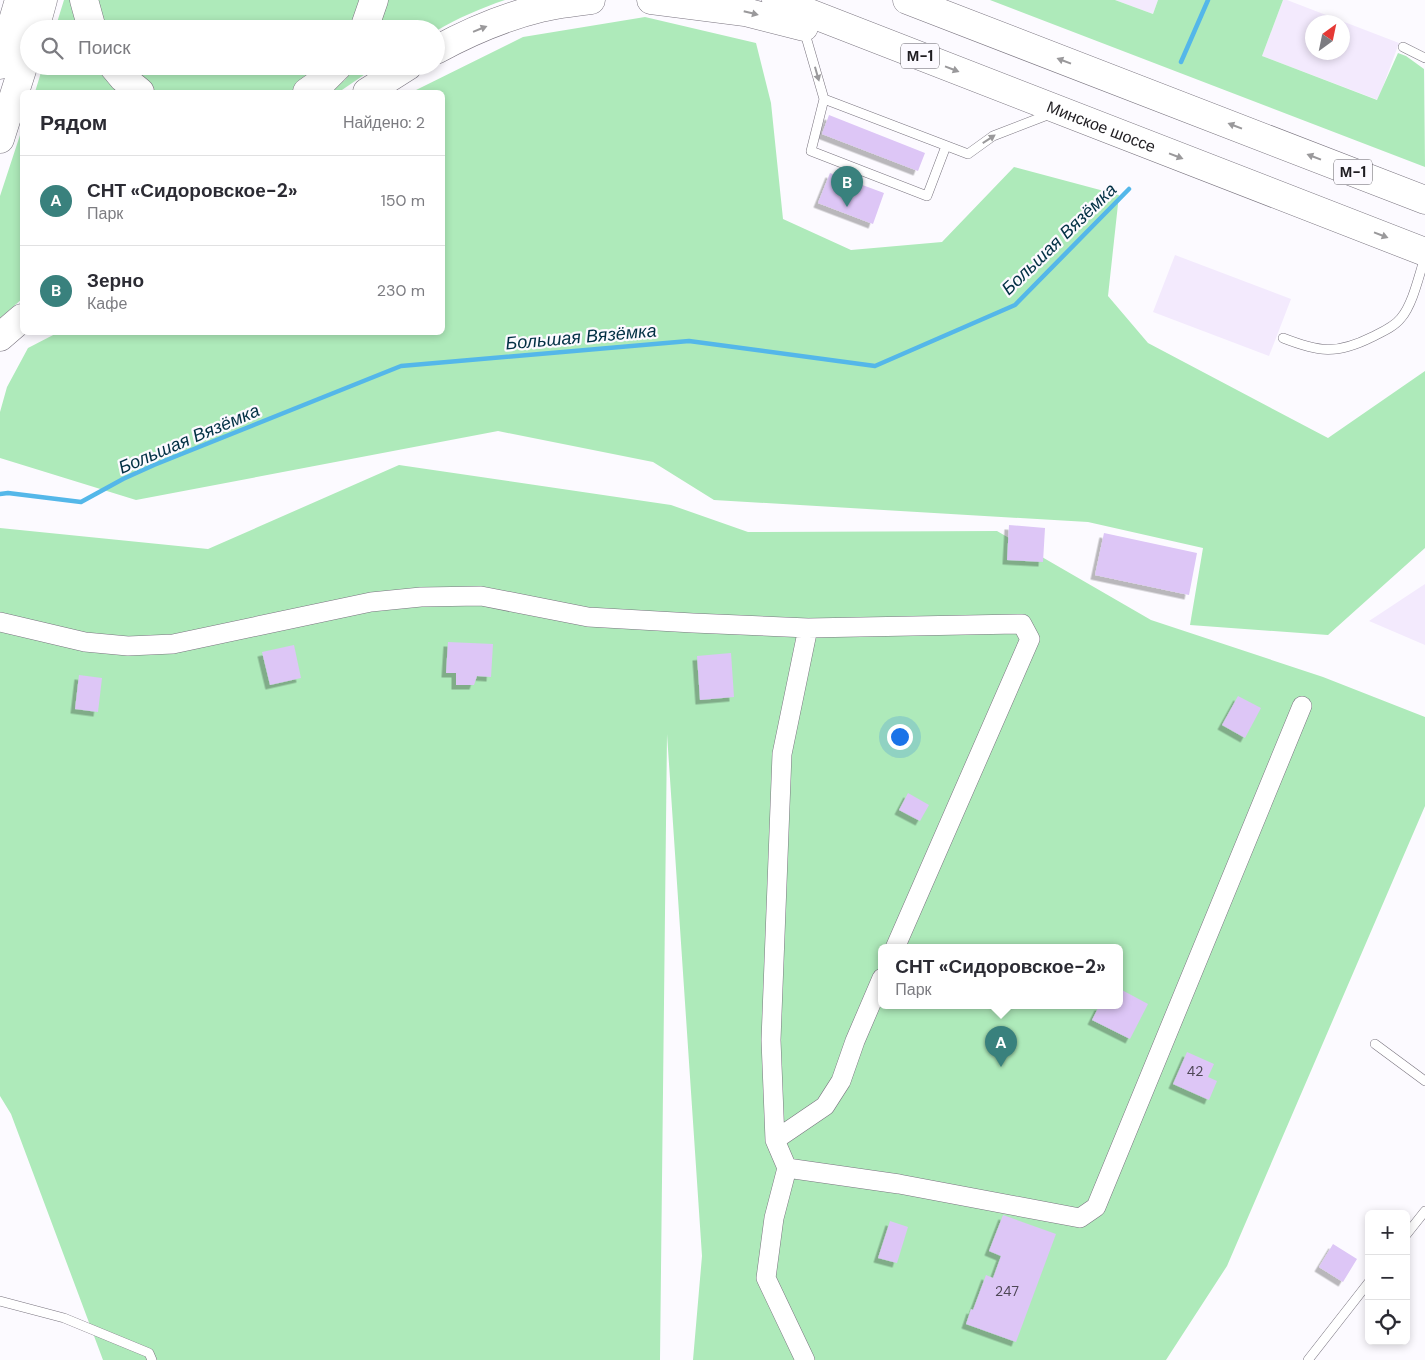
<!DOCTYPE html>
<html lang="ru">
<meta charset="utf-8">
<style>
body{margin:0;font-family:"DM Sans",sans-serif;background:#f7f7f7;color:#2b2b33}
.controls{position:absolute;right:15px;bottom:15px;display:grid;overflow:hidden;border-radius:8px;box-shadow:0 2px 8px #0003}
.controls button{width:45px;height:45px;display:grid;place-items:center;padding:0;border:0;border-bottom:1px solid #e1e1e2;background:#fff;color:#2b2b33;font:25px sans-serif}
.compass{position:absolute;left:1305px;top:15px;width:45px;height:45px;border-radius:50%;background:#fff;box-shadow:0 2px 8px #0003;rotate:33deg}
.you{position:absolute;left:899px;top:736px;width:18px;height:18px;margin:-12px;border:4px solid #fff;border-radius:50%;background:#1a73e8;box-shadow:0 0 0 8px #1a73e833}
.badge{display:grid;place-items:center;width:32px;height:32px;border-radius:50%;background:#39817d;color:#fff;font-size:16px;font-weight:700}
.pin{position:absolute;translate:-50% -41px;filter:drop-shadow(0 1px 2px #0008)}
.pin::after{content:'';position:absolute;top:26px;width:18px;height:15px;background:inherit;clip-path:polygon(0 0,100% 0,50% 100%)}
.popup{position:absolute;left:878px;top:944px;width:245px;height:65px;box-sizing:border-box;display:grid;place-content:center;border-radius:8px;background:#fff;filter:drop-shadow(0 1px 4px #0005);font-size:16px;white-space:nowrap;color:#7c7c81}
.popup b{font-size:19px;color:#2b2b33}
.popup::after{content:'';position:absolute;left:50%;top:100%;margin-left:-10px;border:10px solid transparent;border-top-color:#fff}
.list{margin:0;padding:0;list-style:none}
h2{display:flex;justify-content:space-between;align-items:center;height:65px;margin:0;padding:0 20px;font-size:21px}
h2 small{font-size:16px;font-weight:400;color:#7c7c81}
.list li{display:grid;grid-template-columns:32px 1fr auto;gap:15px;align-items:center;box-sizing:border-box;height:90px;padding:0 20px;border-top:1px solid #e1e1e2}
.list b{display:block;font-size:19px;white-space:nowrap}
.list p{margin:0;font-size:16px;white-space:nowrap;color:#7c7c81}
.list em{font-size:16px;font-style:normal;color:#7c7c81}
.icon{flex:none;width:28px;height:28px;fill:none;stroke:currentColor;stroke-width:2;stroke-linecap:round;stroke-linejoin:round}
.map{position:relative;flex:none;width:1425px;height:1360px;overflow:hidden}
.search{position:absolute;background:#fff;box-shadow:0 2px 8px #0003;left:20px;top:20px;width:425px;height:55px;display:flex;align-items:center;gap:12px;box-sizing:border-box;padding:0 18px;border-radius:28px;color:#7c7c81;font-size:19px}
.panel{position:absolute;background:#fff;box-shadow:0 2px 8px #0003;left:20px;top:90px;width:425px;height:245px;border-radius:8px}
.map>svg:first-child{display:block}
.built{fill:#f3eafd;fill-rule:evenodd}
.green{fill:#aeeaba;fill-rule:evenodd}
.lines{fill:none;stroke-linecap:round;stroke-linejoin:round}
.stream{stroke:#54b7e9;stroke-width:4.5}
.building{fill:#ddc6f6;filter:url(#shadow)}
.service-casing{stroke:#79747f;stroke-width:10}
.minor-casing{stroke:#79747f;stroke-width:20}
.trunk-casing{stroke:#79747f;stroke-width:29}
.service{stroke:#fff;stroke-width:9}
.minor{stroke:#fff;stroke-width:19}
.trunk{stroke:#fff;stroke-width:28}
.oneway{fill:#9a999b}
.labels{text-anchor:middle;stroke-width:4.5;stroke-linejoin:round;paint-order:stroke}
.number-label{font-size:14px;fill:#4e4756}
.shield{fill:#fcfaff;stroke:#615f64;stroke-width:1}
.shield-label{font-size:15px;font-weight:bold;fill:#1f1d21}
.street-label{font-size:16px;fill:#1f1d21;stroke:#fcfaff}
.water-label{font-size:18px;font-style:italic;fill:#023044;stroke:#fcfaff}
</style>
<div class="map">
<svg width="1425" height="1360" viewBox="0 0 1425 1360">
<defs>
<filter id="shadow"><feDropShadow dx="-4.5" dy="4.5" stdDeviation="0" flood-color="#0004"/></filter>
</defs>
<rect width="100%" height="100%" fill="#fcfaff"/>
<path class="built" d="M 1115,0 L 1158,0 L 1153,14 Z
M 1283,0 L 1287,0 L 1399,43 L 1378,100 L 1262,56 ZM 1312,22 L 1342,22 L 1342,52 L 1312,52 Z
M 1175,255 L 1291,299 L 1269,356 L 1153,312 Z
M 1425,584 L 1425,645 L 1369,621 Z"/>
<path class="green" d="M 64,0 L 73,0 L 82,29 L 55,29 Z
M 92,0 L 361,0 L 350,29 L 102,29 Z
M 387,0 L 505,0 C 481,8 458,18 436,31 L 436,29 L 379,29 Z
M 990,0 L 1115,0 L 1153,14 L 1158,0 L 1283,0 L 1262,56 L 1377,100 L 1398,53 L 1406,56 L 1424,69 L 1425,167 Z
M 645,17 L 756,43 L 771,103 L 783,219 L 851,250 L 942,242 L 1014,167 L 1119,195 L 1108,296 L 1148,343 L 1328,438 L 1425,371 L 1425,548 L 1328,635 L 1190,625 L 1203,548 L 1088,522 L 714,500 L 653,462 L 498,431 L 136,500 L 0,458 L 0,412 L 7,387 L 28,348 L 57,333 L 442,332 L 442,92 L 412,92 L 523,37 Z
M 43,66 L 100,66 L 125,92 L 35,92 Z
M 124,66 L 324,66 L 313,78 L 290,92 L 155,92 L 146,86 Z
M 356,66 L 377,66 L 339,92 L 328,92 L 345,80 Z
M 22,129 L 22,299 L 0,318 L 0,196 Z
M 399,465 L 671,505 L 748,532 L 997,531 L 1151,620 L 1323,677 L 1425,717 L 1425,806 L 1227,1266 L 1166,1360 L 693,1360 L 702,1256 L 667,734 L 660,1360 L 103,1360 L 11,1114 L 0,1096 L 0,528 L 208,549 ZM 882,948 L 1120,948 L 1120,1006 L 882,1006 Z"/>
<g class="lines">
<path class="stream" d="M 1181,62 L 1208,0
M 0,494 L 8,493 L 81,502 L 123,479 L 154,465 L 401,366 L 689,341 L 875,366 L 1015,305 L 1129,189"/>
</g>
<path class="building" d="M 829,115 L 925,153 L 918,171 L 822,134 Z
M 830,173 L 884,193 L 873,224 L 818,203 Z
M 1009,525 L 1045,528 L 1043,562 L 1007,560 Z
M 1104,533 L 1197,553 L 1189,595 L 1095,575 Z
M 448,642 L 493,644 L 491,677 L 477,676 L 474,685 L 456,685 L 456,673 L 446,673 Z
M 294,645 L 301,678 L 270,685 L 262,652 Z
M 731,653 L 734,697 L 700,700 L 697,656 Z
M 79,675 L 102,678 L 98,712 L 75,709 Z
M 1238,696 L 1261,708 L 1245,738 L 1222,725 Z
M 908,793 L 929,805 L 920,821 L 899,810 Z
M 1120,989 L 1148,1004 L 1130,1039 L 1092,1020 L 1099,1006 L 1120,1006 Z
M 1187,1052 L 1214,1064 L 1208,1077 L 1217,1081 L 1209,1100 L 1173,1084 Z
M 1003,1215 L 1056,1234 L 1016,1342 L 966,1324 L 971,1309 L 973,1310 L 986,1275 L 993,1278 L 1001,1256 L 989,1251 Z
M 890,1221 L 908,1227 L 897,1263 L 878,1258 Z
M 1333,1244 L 1357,1259 L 1343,1282 L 1319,1267 Z"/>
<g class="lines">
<g class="service-casing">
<path id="service" d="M 804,30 L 824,99 L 968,154 L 993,136 L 1050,114
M 1403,47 L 1425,58
M 824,99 L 811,151 L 927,196 L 946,146
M 1283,338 C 1319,352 1336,355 1372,337 C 1382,332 1394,327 1401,318 C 1413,304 1419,275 1425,257
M 1375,1044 L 1425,1081
M 1406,1235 L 1425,1211
M 0,1301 L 64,1318 L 149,1353 L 152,1360
M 1308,1360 L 1369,1282"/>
</g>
<g class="minor-casing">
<path id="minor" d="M 0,622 L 85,642 L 128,646 L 173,644 L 371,602 L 421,597 L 481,596 L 588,617 L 693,623 L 808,628 L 1022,624 L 1030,639 L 895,948
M 775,1140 L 825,1106 L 841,1081 L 855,1041 L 882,978
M 787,1168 L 899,1184 L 1080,1218 L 1096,1207 L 1302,706
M 805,1360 L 766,1278 L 774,1218 L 787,1168 L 775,1140 L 771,1040 L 782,754 L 808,628"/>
</g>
<g class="trunk-casing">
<g id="trunk">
<path d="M 84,0 L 92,29"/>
<path d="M 651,0 L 745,12 L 804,27"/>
<path id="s1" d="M 776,0 L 1425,252"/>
<path d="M 907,0 L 1425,200"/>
<path d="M 35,29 L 43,0"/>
<path d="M 364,29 L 374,0"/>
<path d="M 436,50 C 469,32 504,17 541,8 C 557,4 574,2 591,0"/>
<path d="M 0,65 L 19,0"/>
<path d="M 113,66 L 123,78 L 140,92"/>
<path d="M 307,92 L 324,80 L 338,66"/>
<path d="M 367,92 L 408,66"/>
<path d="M 0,139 L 29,48"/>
<path d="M 0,337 L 22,318"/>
</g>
</g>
<use href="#service" class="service"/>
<use href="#minor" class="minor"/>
<use href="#trunk" class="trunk"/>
</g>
<defs><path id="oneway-solid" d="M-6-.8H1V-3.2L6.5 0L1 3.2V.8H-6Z" transform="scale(1.25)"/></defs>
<g class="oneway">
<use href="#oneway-solid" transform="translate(751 13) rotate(14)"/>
<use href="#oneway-solid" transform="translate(480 29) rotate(-22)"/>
<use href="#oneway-solid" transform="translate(1064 61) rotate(-159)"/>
<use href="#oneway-solid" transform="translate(952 69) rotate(21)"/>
<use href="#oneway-solid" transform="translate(817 74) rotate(74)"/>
<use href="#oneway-solid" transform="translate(1235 126) rotate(-159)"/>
<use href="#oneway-solid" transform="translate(989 139) rotate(-33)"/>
<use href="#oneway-solid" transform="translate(1176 156) rotate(21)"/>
<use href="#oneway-solid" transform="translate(1314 157) rotate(-159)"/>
<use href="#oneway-solid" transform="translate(1381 235) rotate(21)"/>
</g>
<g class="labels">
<g class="number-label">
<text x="1195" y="1076">42</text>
<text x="1007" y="1296">247</text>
</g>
<g class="shield">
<rect x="901" y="43.5" width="38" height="25" rx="4"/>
<rect x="1334" y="159.5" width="38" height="25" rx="4"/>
</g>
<g class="shield-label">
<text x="920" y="61">М-1</text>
<text x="1353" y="177">М-1</text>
</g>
<g class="street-label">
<text dy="6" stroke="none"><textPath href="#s1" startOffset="349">Минское шоссе</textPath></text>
</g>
<g class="water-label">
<text transform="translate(1059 239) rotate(-44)" y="6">Большая Вязёмка</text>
<text transform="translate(581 337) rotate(-5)" y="6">Большая Вязёмка</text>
<text transform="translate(189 439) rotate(-23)" y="6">Большая Вязёмка</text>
</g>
</g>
</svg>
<div class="controls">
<button>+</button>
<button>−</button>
<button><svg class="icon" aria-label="locate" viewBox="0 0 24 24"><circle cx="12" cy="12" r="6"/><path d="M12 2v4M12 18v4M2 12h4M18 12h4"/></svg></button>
</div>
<svg class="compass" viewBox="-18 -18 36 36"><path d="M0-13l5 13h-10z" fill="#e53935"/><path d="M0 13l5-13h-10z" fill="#7c7c81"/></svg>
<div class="you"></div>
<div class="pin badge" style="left:1001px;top:1067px">A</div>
<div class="popup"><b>СНТ «Сидоровское-2»</b>Парк</div>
<div class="pin badge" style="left:847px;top:207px">B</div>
<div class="search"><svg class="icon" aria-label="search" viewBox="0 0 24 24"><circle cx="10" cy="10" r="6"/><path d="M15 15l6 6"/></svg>Поиск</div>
<section class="panel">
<h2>Рядом<small>Найдено: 2</small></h2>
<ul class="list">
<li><span class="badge">A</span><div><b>СНТ «Сидоровское-2»</b><p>Парк</p></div><em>150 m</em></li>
<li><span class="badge">B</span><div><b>Зерно</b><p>Кафе</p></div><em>230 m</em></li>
</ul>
</section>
</div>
